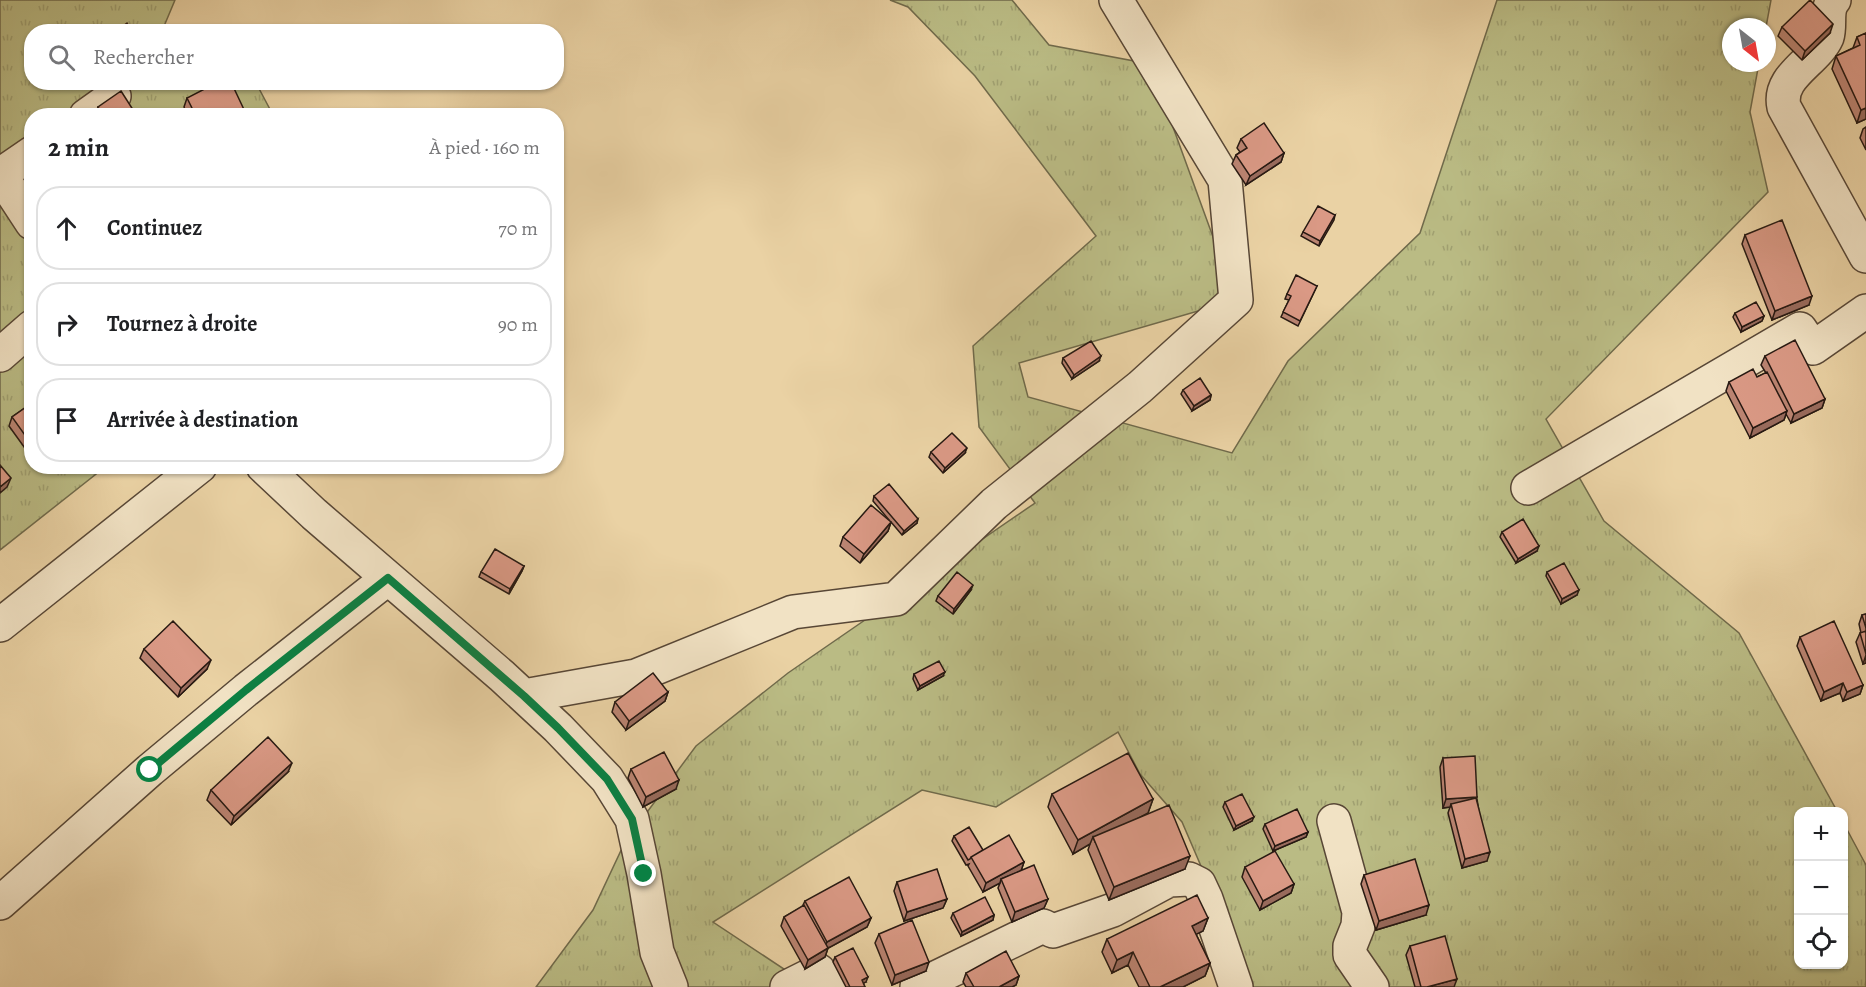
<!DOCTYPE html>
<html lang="fr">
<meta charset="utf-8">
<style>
body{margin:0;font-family:Alegreya,serif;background:#f6f6f6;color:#202124}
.controls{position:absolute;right:18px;bottom:18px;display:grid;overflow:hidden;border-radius:12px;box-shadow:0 2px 4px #0004}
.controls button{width:54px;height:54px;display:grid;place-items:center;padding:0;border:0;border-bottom:2px solid #e0e0e0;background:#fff;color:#202124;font:30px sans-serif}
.compass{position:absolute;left:1722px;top:18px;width:54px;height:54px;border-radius:50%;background:#fff;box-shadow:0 2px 4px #0004;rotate:149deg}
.stop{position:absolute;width:18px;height:18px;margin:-14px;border:4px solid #0b8043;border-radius:50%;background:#fff}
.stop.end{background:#0b8043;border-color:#fff;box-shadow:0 2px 6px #0008}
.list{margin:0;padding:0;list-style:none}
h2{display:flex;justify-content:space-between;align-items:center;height:78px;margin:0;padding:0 24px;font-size:26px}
h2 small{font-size:20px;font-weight:400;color:#757577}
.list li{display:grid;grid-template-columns:39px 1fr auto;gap:18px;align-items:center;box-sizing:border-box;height:84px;margin:0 12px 12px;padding:0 12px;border:2px solid #e0e0e0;border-radius:24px}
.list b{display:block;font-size:22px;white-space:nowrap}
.list em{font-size:20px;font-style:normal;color:#757577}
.icon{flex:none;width:33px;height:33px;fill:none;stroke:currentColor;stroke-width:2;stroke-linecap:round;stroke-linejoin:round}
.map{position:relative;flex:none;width:1866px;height:987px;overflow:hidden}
.search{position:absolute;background:#fff;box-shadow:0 2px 4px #0004;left:24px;top:24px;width:540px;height:66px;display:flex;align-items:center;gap:15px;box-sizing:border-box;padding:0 21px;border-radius:24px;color:#757577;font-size:22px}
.panel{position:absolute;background:#fff;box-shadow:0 2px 4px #0004;left:24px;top:108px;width:540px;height:366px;border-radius:24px}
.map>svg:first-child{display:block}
.grass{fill:url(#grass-tufts);stroke:#706a4b;stroke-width:1.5}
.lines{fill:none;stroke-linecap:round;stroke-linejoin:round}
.minor-casing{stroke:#584736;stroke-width:36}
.minor{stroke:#f1e2c4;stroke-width:33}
.wall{fill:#bb8472;stroke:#271912;stroke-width:1.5}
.shaded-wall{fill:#996b5d;stroke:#271912;stroke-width:1.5}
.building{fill:#da9985;stroke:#271912;stroke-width:1.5}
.route{stroke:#0b8043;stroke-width:8}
</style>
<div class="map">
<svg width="1866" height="987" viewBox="0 0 1866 987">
<defs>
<pattern id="grass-tufts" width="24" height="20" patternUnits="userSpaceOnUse" patternTransform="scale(1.5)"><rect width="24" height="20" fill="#babb84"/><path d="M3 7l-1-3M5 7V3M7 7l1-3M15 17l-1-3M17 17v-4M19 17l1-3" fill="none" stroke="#a0a071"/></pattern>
</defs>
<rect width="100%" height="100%" fill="#ead2a4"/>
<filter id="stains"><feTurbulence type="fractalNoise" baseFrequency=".00333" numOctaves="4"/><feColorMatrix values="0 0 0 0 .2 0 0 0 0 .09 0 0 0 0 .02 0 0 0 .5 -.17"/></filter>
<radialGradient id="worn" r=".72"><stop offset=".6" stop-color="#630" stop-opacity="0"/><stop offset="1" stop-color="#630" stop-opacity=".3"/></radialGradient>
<path class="grass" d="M 0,0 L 175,0 L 162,31 L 32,32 L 32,82 L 256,83 L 273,115 L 32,116 L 32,466 L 105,467 L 0,550 Z
M 890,0 L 1012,0 L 1049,45 L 1150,64 L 1236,300 L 1019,363 L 1028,397 L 1232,453 L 1288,361 L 1420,233 L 1497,0 L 1771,0 L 1766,27 L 1731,27 L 1731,63 L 1759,63 L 1750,112 L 1768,192 L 1546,419 L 1604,521 L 1739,633 L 1837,811 L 1798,812 L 1798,964 L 1844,964 L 1844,824 L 1866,865 L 1866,987 L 1253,987 L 1182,822 L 1140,774 L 1118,732 L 996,807 L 922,790 L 713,922 L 811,987 L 536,987 L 593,910 L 625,842 L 696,746 L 788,673 L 1035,503 L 979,427 L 973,346 L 1096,236 L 975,76 L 908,7 Z"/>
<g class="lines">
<g class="minor-casing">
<path id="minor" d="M 1834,0 C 1825,10 1831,25 1827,37 C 1816,62 1777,76 1784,107 L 1866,256
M 86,116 L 114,96
M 0,174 L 32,223
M 0,175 L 32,153
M 0,355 L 32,327
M 263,466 L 314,514 L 502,676 L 558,728 L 607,779 L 632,819 L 644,874 L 657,952 L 671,987
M 1528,488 L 1800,329 L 1813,348 L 1866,311
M 0,625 L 200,466
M 524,696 L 636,676 L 793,612 L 896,599 L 994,504 L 1140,387 L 1236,300 L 1225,180 L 1116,0
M 1334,821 L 1359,912 L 1358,926 L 1350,946 L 1350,955 L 1372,987
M 0,903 L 150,770 L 246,690 L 388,578
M 787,987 L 819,971 L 830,987
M 917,987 L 1043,926 L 1053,931 L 1113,910 L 1169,880 L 1189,879 L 1199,884 L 1206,899 L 1236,987"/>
</g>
<use href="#minor" class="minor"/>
</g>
<path class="wall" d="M 1782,27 L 1830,33 L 1802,60 L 1778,36 Z
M 1866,33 L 1866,119 L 1857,123 L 1832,69 L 1836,56 L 1853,48 L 1857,37 Z
M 187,98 L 247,116 L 188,116 L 184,107 Z
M 98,107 L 137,116 L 95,116 Z
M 1866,127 L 1866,150 L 1860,138 L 1863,129 Z
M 1241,139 L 1284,153 L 1281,162 L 1246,185 L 1232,164 L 1236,155 L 1240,152 L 1237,148 Z
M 1335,215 L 1319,246 L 1301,236 L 1303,232 Z
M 1745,235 L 1809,305 L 1772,320 L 1742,244 Z
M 1317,286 L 1298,326 L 1281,317 L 1289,300 L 1285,299 L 1287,294 Z
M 1735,313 L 1764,316 L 1762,321 L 1741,332 L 1733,317 Z
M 1765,356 L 1825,399 L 1822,408 L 1791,423 L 1786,414 L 1784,420 L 1750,438 L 1726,391 L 1729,382 L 1757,377 L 1766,373 L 1761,365 Z
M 1063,358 L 1099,361 L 1072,379 L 1062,363 Z
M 32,390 L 32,403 L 29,398 Z
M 1183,390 L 1211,395 L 1210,400 L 1192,411 L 1181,394 Z
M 32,403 L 32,458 L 9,426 L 12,417 Z
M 931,452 L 965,453 L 943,473 L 929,457 Z
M 874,496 L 917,523 L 902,535 L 891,522 L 888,531 L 860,563 L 840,546 L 843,537 L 889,520 L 873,501 Z
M 1502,532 L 1537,551 L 1516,563 L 1500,537 Z
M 524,566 L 522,571 L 509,594 L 479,577 L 481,572 Z
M 1547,572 L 1577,595 L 1561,604 L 1546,576 Z
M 971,590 L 953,614 L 936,601 L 938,596 Z
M 1866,614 L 1866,663 L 1863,664 L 1856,642 L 1860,633 L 1861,633 L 1859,624 L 1862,615 Z
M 1800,637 L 1863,685 L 1860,694 L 1843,701 L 1840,693 L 1821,701 L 1797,646 Z
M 144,649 L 207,669 L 178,697 L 140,658 Z
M 914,674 L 943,676 L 918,690 L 913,679 Z
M 668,692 L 665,701 L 626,730 L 612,712 L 615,702 Z
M 1443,758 L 1477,799 L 1487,861 L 1462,868 L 1448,813 L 1450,807 L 1443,808 L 1440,767 Z
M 631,769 L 676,789 L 643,807 L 628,778 Z
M 288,772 L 231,825 L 207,800 L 211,790 Z
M 1052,794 L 1153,799 L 1148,813 L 1142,816 L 1185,869 L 1109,900 L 1088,850 L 1090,844 L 1073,854 L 1048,807 Z
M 1225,802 L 1252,821 L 1234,830 L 1223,807 Z
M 1265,824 L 1308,832 L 1306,837 L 1273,851 L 1263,829 Z
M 954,836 L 983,850 L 1024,862 L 1021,871 L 1048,899 L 1044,908 L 1012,922 L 998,888 L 1000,883 L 983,892 L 968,866 L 969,864 L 966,865 L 952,841 Z
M 1245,867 L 1294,884 L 1291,893 L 1260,910 L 1242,877 Z
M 1364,875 L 1426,915 L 1376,930 L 1361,884 Z
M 897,882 L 947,899 L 943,908 L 904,921 L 894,891 Z
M 805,901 L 871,918 L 867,927 L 828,948 L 825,957 L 805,969 L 781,926 L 784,917 L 802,907 Z
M 953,913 L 994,915 L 993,920 L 961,936 L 951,918 Z
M 1208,918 L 1203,931 L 1196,934 L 1210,963 L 1205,976 L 1183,987 L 1139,987 L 1128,965 L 1112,973 L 1102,952 L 1107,939 Z
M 879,934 L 926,971 L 892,985 L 875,943 Z
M 1410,946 L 1454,987 L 1415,987 L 1406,955 Z
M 835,957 L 866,982 L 863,983 L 865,987 L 846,987 L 833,962 Z
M 966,973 L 1019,976 L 1016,985 L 1012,987 L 966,987 L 963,982 Z"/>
<path class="shaded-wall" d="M 1833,24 L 1830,33 L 1802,60 L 1805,51 Z
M 1866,108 L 1866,119 L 1857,123 L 1861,110 Z
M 1284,153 L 1281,162 L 1246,185 L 1250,176 Z
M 1335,215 L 1334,220 L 1319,246 L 1320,241 Z
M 1812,296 L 1809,305 L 1772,320 L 1775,311 Z
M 1764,316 L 1762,321 L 1741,332 L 1742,327 Z
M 1101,356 L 1099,361 L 1072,379 L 1074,375 Z
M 1211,395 L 1210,400 L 1192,411 L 1194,406 Z
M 1825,399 L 1822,408 L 1791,423 L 1794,414 Z
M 1787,411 L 1784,420 L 1750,438 L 1753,428 Z
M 967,448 L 965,453 L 943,473 L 945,468 Z
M 11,478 L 7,487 L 0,493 L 0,487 Z
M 918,519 L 917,523 L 902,535 L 904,531 Z
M 891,522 L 888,531 L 860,563 L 864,554 Z
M 1539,546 L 1537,551 L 1516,563 L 1518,559 Z
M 524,566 L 522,571 L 509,594 L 510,589 Z
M 973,585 L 971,590 L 953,614 L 954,609 Z
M 1579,590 L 1577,595 L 1561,604 L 1562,599 Z
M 1866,655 L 1866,663 L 1863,664 Z
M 211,660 L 207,669 L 178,697 L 181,688 Z
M 945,672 L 943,676 L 918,690 L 920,686 Z
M 1843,683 L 1840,693 L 1821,701 L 1824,692 Z
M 1863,685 L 1860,694 L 1843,701 L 1847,692 Z
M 668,692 L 665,701 L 626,730 L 629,721 Z
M 292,763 L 288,772 L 231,825 L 234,816 Z
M 679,780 L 676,789 L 643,807 L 646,797 Z
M 1477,797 L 1474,806 L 1451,804 L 1450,807 L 1443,808 L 1446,799 Z
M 1153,799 L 1148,813 L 1095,842 L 1093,837 L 1090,844 L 1073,854 L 1078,840 Z
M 1254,817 L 1252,821 L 1234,830 L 1236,826 Z
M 1308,832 L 1306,837 L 1273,851 L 1275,846 Z
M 1490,852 L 1487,861 L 1462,868 L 1465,859 Z
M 1190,856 L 1185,869 L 1109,900 L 1114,887 Z
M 1024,862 L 1021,871 L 1001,879 L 1000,883 L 983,892 L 986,883 Z
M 1294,884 L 1291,893 L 1260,910 L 1263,901 Z
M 947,899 L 943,908 L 904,921 L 907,912 Z
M 1048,899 L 1044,908 L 1012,922 L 1015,912 Z
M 1429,905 L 1426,915 L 1376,930 L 1379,921 Z
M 994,915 L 993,920 L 961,936 L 962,932 Z
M 871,918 L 867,927 L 823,951 L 827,942 Z
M 1208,918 L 1203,931 L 1187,939 L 1192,926 Z
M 828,948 L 825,957 L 805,969 L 808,960 Z
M 1133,952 L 1128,965 L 1112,973 L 1117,960 Z
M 929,962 L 926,971 L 892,985 L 895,975 Z
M 1210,963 L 1205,976 L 1183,987 L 1160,987 Z
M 1019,976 L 1016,985 L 1012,987 L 999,987 Z
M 868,977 L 866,982 L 860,985 L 862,980 Z
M 1457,979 L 1454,987 L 1427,987 Z"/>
<path class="building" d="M 1810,0 L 1833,24 L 1805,51 L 1782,27 Z
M 127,23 L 132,32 L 115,32 Z
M 1866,33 L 1866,108 L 1861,110 L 1836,56 L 1860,45 L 1857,37 Z
M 218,82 L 231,82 L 247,116 L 196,116 L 187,98 Z
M 121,91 L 137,116 L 104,116 L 98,107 Z
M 1264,123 L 1284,153 L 1250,176 L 1236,155 L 1247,148 L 1241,139 Z
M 1318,206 L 1335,215 L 1320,241 L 1303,232 Z
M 1782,220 L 1812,296 L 1775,311 L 1745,235 Z
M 1296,275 L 1317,286 L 1300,321 L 1283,312 L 1291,296 L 1287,294 Z
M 1756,302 L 1764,316 L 1742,327 L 1735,313 Z
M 1795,340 L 1825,399 L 1794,414 L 1765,356 Z
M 1091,341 L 1101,356 L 1074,375 L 1063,358 Z
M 1753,369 L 1757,377 L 1767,372 L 1787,411 L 1753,428 L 1729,382 Z
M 1200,378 L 1211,395 L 1194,406 L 1183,390 Z
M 32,403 L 32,445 L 12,417 Z
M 952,433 L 967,448 L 945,468 L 931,452 Z
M 0,465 L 11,478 L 0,487 Z
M 889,484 L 918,519 L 904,531 L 874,496 Z
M 871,505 L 891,522 L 864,554 L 843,537 Z
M 1523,519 L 1539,546 L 1518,559 L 1502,532 Z
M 495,549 L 524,566 L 510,589 L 481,572 Z
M 1564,563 L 1579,590 L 1562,599 L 1547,572 Z
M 957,572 L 973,585 L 954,609 L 938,596 Z
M 1866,614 L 1866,628 L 1862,615 Z
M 173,621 L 211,660 L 181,688 L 144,649 Z
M 1834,621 L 1863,685 L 1847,692 L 1843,683 L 1824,692 L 1800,637 Z
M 1866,631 L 1866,654 L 1860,633 Z
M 939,661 L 945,672 L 920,686 L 914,674 Z
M 653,673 L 668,692 L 629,721 L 615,702 Z
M 268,737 L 292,763 L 234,816 L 211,790 Z
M 664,752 L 679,780 L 646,797 L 631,769 Z
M 1128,753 L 1153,799 L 1078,840 L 1052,794 Z
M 1475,756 L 1477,797 L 1446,799 L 1443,758 Z
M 1242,794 L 1254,817 L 1236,826 L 1225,802 Z
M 1476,798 L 1490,852 L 1465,859 L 1451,804 Z
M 1169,805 L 1190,856 L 1114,887 L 1093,837 Z
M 1297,809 L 1308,832 L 1275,846 L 1265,824 Z
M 969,827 L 983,850 L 971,857 L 970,859 L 968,860 L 954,836 Z
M 1009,835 L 1024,862 L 986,883 L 971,857 Z
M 1275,851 L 1294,884 L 1263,901 L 1245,867 Z
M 1415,859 L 1429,905 L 1379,921 L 1364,875 Z
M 1034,865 L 1048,899 L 1015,912 L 1001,879 Z
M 937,869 L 947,899 L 907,912 L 897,882 Z
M 849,877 L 871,918 L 827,942 L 805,901 Z
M 1197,895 L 1208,918 L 1192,926 L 1210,963 L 1160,987 L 1150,987 L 1133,952 L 1117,960 L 1107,939 Z
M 985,897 L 994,915 L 962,932 L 953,913 Z
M 804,905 L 828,948 L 808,960 L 784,917 Z
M 912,920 L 929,962 L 895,975 L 879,934 Z
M 1445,936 L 1457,979 L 1427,987 L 1421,987 L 1410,946 Z
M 853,948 L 868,977 L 862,980 L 865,987 L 850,987 L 835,957 Z
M 1006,951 L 1019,976 L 999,987 L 974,987 L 966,973 Z"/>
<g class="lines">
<path class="route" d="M 150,770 L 246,690 L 388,578 L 524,696 L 558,728 L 607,779 L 632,819 L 644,874"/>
</g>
<rect width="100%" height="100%" filter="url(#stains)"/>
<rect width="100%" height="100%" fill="url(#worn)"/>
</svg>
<div class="controls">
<button>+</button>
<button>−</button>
<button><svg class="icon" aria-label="locate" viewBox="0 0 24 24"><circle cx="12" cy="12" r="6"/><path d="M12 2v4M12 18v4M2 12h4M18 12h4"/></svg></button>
</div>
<svg class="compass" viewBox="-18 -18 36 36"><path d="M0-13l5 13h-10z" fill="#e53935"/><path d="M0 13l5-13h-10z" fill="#757577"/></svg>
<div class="stop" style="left:150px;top:770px"></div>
<div class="stop end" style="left:644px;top:874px"></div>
<div class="search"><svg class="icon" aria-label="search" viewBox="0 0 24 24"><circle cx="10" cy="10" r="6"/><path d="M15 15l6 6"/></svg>Rechercher</div>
<section class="panel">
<h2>2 min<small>À pied · 160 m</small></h2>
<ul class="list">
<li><svg class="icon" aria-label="ahead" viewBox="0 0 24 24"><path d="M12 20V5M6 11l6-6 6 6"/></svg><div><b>Continuez</b></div><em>70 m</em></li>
<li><svg class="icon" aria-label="right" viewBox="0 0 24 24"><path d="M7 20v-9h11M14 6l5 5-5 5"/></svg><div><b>Tournez à droite</b></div><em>90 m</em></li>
<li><svg class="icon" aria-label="arrive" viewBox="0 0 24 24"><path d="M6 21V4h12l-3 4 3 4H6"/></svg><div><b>Arrivée à destination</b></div></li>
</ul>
</section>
</div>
